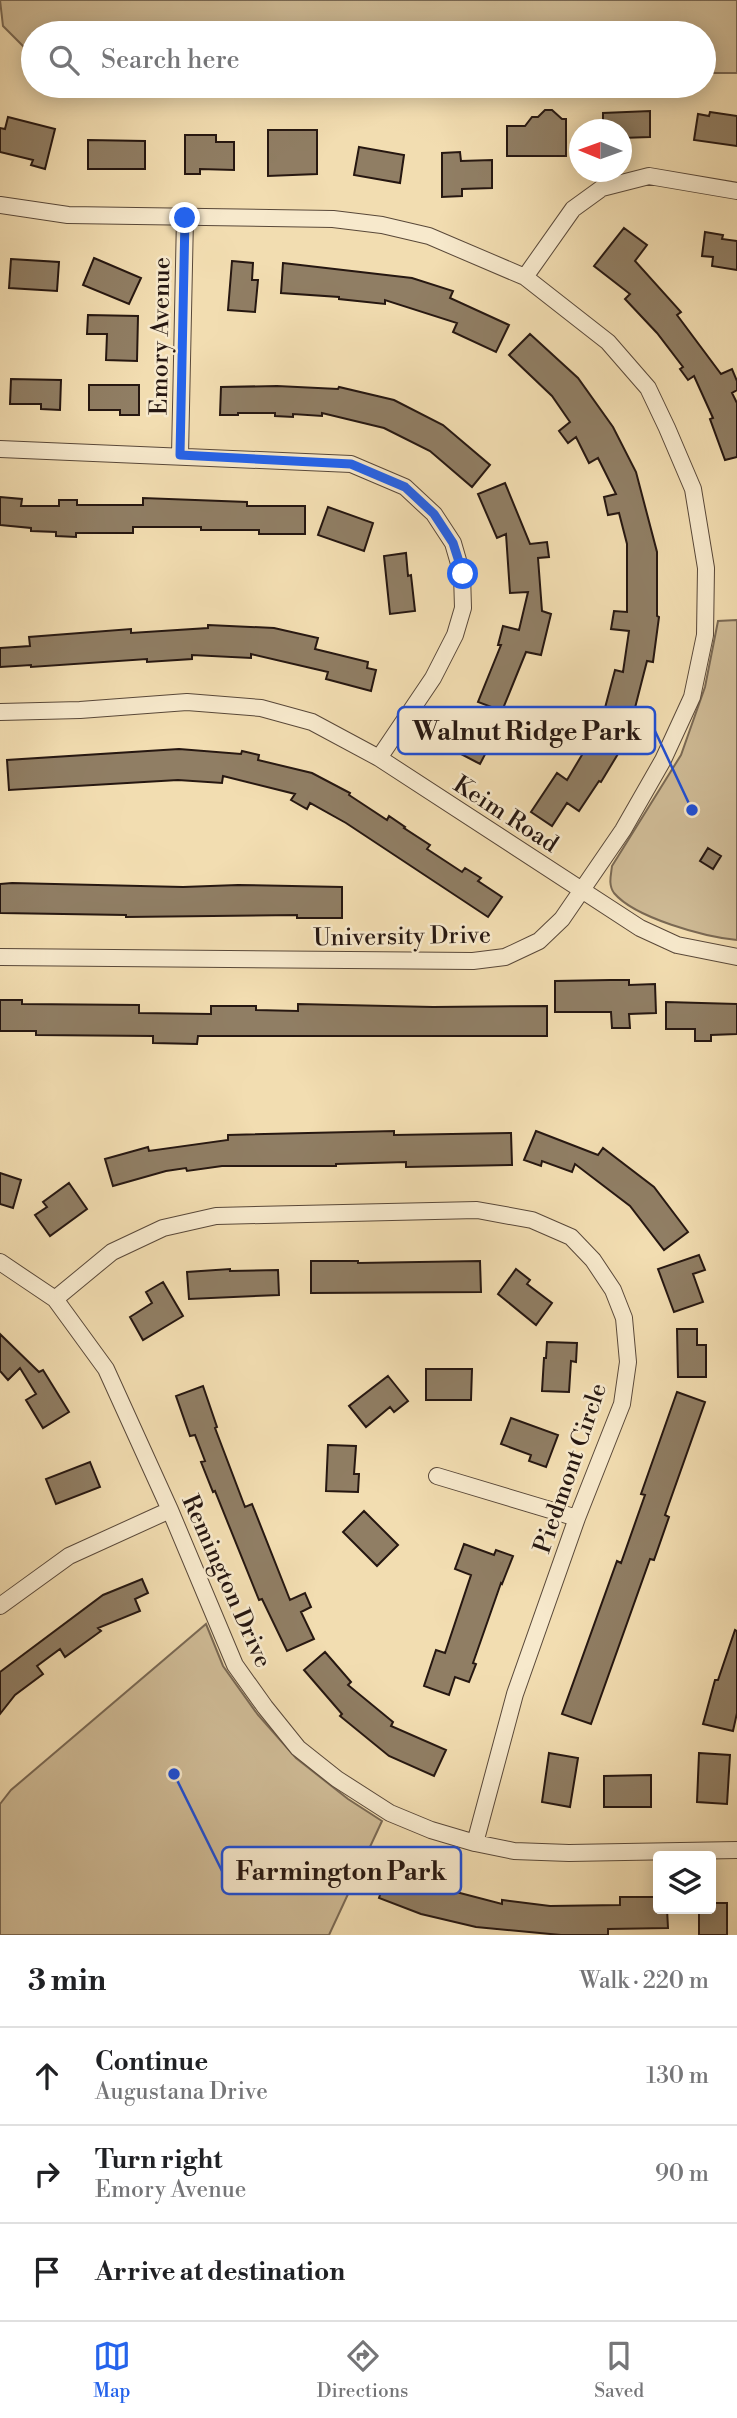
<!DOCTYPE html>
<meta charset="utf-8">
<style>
body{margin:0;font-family:"Libre Bodoni",serif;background:#f2f2f2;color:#202124}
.controls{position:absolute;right:21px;bottom:21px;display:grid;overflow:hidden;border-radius:7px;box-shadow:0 4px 18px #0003}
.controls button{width:63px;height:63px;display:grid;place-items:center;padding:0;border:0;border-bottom:2px solid #e0e0e0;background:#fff;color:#202124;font:35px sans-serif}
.compass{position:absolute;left:569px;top:119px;width:63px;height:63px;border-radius:50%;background:#fff;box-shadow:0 4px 18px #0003;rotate:271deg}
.stop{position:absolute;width:21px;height:21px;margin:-16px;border:5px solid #2563eb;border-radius:50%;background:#fff}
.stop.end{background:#2563eb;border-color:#fff;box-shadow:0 2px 7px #0008}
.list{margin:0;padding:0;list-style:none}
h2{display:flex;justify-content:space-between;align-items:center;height:91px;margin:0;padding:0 28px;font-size:30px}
h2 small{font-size:23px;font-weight:400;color:#757577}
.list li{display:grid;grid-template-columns:46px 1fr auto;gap:21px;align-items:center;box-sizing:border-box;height:98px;padding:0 28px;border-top:2px solid #e0e0e0}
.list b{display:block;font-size:26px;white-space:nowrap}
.list p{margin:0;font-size:23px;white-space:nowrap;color:#757577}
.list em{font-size:23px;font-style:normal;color:#757577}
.icon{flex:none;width:38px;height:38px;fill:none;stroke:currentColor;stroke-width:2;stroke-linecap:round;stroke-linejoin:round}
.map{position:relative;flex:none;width:737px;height:1935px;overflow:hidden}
.search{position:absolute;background:#fff;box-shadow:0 4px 18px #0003;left:21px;right:21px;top:21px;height:77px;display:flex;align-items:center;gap:18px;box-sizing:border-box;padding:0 24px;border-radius:38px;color:#757577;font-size:26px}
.sheet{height:385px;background:#fff}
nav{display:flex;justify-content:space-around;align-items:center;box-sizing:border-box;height:98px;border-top:2px solid #e0e0e0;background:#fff;font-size:19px;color:#757577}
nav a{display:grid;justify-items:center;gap:4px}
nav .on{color:#2563eb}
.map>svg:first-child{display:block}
.green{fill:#cfbb96;stroke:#7a6954;stroke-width:2}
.building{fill:#907e64;stroke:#261711;stroke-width:2}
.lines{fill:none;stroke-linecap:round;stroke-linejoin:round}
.street-casing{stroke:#594839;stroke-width:18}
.street{stroke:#f7e9cc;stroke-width:16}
.route{stroke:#2563eb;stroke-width:9}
.labels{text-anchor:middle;stroke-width:5;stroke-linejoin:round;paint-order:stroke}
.street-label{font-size:24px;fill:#261711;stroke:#f7e9cc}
.leader{fill:none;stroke:#1d4ed8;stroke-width:2.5}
.callout-dot{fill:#1d4ed8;stroke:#f7e9cc;stroke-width:2.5}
.callout{fill:#f7e9cc;stroke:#1d4ed8;stroke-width:2.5}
.callout-label{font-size:26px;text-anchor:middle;font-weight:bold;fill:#261711}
</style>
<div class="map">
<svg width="737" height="1935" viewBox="0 0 737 1935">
<rect width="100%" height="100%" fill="#f2ddb1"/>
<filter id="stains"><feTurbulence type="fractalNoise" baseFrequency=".00286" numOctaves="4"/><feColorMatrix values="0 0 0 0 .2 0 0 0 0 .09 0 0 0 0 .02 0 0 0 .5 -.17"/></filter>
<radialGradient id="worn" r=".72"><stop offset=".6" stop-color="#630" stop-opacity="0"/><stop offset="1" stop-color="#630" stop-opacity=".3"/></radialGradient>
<path class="green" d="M 0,0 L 737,0 L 737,73 L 704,73 L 704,33 L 33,33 L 33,56 L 3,26 Z
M 737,620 L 737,940 C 705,937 635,918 614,893 C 608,885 611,875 612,866 L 681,755 L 705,687 L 718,621 Z
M 206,1624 L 223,1666 L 258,1715 L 296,1758 L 348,1799 L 382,1821 L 329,1935 L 0,1935 L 0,1804 L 11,1790 Z"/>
<path class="building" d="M 545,110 L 552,110 L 562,119 L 566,119 L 566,156 L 507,156 L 507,126 L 525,126 L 532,117 L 538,117 Z
M 650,111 L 650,137 L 621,138 L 621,130 L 603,130 L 603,113 Z
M 710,112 L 737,116 L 737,146 L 694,140 L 698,114 L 709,116 Z
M 8,117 L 55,129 L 45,169 L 31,165 L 33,160 L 0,152 L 0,128 L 5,129 Z
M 268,130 L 317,130 L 317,174 L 268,176 Z
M 185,135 L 216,135 L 216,142 L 234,142 L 234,170 L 200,169 L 200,174 L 185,174 Z
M 88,140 L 145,141 L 145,169 L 88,169 Z
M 359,147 L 404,155 L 400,183 L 354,175 Z
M 460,152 L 461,161 L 492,160 L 492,188 L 462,189 L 462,196 L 442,197 L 442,153 Z
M 624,228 L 647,245 L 635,261 L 681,312 L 677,315 L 721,374 L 732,369 L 737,381 L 737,390 L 732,393 L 737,403 L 737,457 L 725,460 L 710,419 L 713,418 L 694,376 L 688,380 L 680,369 L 683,367 L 657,333 L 625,299 L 630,294 L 594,266 Z
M 705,232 L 723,235 L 722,239 L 737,241 L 737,270 L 712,266 L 713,257 L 702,256 Z
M 94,258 L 141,278 L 129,304 L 83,285 Z
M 11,259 L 59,262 L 57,291 L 9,288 Z
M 232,261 L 253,263 L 252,280 L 258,280 L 255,312 L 228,310 Z
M 283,263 L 412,278 L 453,291 L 450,298 L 509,325 L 496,352 L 453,332 L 457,323 L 385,300 L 385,304 L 339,299 L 339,297 L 281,293 Z
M 88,315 L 138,316 L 137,361 L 106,360 L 107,334 L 87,334 Z
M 530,334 L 578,378 L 613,427 L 636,472 L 657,552 L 657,616 L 659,617 L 653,662 L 647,661 L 627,739 L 601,782 L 599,781 L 579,811 L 567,803 L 552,826 L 531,812 L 557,773 L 567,780 L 601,723 L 615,670 L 623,672 L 629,631 L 611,629 L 614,611 L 627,612 L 627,544 L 619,513 L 608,515 L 604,497 L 616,494 L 598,458 L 589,463 L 576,437 L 568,443 L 559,431 L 570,422 L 552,396 L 509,355 Z
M 11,379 L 61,380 L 60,410 L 41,409 L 41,404 L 10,404 Z
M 89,385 L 139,385 L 139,415 L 120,415 L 120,410 L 89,410 Z
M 277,386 L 338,389 L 339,387 L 394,400 L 443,425 L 490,465 L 472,487 L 430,451 L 384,428 L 322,413 L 322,416 L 293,414 L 293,417 L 275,416 L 275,413 L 238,413 L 238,415 L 220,415 L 221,387 Z
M 505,483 L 530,544 L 547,542 L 549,557 L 538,558 L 542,611 L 551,614 L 541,655 L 526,652 L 502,711 L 478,702 L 501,645 L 498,645 L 503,626 L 519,630 L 528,592 L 510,593 L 506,534 L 497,538 L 478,494 Z
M 0,497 L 22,499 L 21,506 L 59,506 L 59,500 L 77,500 L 77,505 L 143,505 L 143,498 L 247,502 L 247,506 L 305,506 L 305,534 L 259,534 L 259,530 L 201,530 L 201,527 L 133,527 L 133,533 L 76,533 L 76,537 L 56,536 L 56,532 L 31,531 L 31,528 L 0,525 Z
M 328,507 L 373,523 L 364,551 L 318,535 Z
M 406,553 L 408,576 L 411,575 L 415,611 L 390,614 L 384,556 Z
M 208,625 L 274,628 L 318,638 L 315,649 L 368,662 L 367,668 L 376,670 L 371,691 L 326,679 L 328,672 L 251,654 L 251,658 L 192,655 L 192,659 L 147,662 L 147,659 L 31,667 L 31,665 L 0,667 L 0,648 L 30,646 L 29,637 L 131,629 L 131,633 L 208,628 Z
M 453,718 L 493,739 L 480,764 L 440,743 Z
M 179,749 L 241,754 L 242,751 L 259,755 L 258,760 L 312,773 L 350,793 L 349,795 L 387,820 L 389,816 L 405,827 L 404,828 L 430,845 L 427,849 L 462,872 L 465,868 L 481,878 L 478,881 L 502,897 L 488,917 L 346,823 L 310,803 L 307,809 L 291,800 L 295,794 L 223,776 L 222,783 L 178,780 L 9,790 L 7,760 Z
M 708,848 L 721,856 L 713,869 L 700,861 Z
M 12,883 L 183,887 L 238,885 L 342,887 L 342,918 L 297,918 L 297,915 L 126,917 L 126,915 L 0,913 L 0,884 Z
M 610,980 L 629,980 L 629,985 L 655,984 L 656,1013 L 629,1014 L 630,1028 L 612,1028 L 611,1012 L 555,1012 L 555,981 Z
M 0,1000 L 22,1000 L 22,1004 L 139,1005 L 139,1013 L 211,1014 L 211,1006 L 256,1006 L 256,1010 L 298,1011 L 298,1004 L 433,1007 L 547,1006 L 547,1036 L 198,1036 L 197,1044 L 153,1043 L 153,1036 L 36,1035 L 36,1031 L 0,1031 Z
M 666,1002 L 737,1004 L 737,1034 L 711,1035 L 711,1041 L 695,1041 L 695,1029 L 666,1029 Z
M 394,1131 L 394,1135 L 511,1133 L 512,1165 L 406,1167 L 406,1162 L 336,1164 L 336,1166 L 222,1166 L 187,1171 L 186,1168 L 166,1171 L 113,1186 L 105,1159 L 148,1147 L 149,1151 L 228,1140 L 228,1135 Z
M 536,1131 L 598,1155 L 603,1148 L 654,1187 L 688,1232 L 664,1250 L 630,1206 L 575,1164 L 572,1172 L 542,1161 L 541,1166 L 524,1160 Z
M 0,1173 L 21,1180 L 13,1208 L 0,1204 Z
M 69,1183 L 87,1209 L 50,1236 L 35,1215 L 47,1207 L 43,1202 Z
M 699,1255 L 705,1270 L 693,1274 L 703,1302 L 674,1312 L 658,1269 Z
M 311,1261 L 358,1261 L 358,1263 L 480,1261 L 481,1292 L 311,1293 Z
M 230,1269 L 230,1271 L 278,1270 L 279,1295 L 189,1299 L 187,1272 Z
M 516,1269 L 530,1280 L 527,1284 L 552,1303 L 536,1325 L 498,1294 Z
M 163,1282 L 183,1316 L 143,1340 L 130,1317 L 152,1303 L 146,1292 Z
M 677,1329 L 697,1329 L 697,1345 L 706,1345 L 706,1377 L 678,1377 Z
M 0,1334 L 39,1372 L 43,1370 L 69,1412 L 43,1428 L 26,1400 L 36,1394 L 20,1368 L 8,1380 L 0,1371 Z
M 547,1342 L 577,1343 L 576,1362 L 571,1361 L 569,1392 L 542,1391 L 544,1358 L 546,1358 Z
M 426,1369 L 472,1369 L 471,1400 L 426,1400 Z
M 388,1376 L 408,1401 L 394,1412 L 390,1407 L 366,1427 L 349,1406 Z
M 203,1386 L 217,1427 L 215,1428 L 245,1507 L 252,1504 L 290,1600 L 305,1593 L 311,1607 L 301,1612 L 314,1639 L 287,1651 L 262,1599 L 259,1600 L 215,1491 L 213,1492 L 201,1462 L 205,1461 L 195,1435 L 190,1436 L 176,1396 Z
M 677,1392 L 705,1402 L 665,1515 L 669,1517 L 654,1560 L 650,1559 L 591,1724 L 562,1714 L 617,1561 L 621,1563 L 645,1495 L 641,1494 Z
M 511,1418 L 558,1435 L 546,1467 L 529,1461 L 531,1455 L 501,1444 Z
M 328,1445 L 356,1446 L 354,1474 L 359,1474 L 358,1492 L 326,1491 Z
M 90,1462 L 100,1487 L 56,1504 L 46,1479 Z
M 364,1511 L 398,1545 L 377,1566 L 343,1532 Z
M 464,1544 L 494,1555 L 496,1550 L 513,1556 L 502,1584 L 501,1583 L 473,1663 L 476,1664 L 469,1682 L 455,1677 L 449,1695 L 424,1686 L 436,1650 L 445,1653 L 471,1575 L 455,1569 Z
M 142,1579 L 148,1593 L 135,1599 L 140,1611 L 98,1628 L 101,1631 L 65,1657 L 60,1649 L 37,1666 L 43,1674 L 15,1695 L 0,1714 L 0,1672 L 103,1595 Z
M 735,1630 L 737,1631 L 737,1713 L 733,1731 L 703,1724 L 715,1680 L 718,1680 Z
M 325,1652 L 351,1682 L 348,1685 L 393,1722 L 391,1726 L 446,1750 L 434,1776 L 389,1756 L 340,1716 L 342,1714 L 304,1670 Z
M 549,1753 L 578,1758 L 570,1807 L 542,1802 Z
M 699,1753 L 730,1755 L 727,1804 L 697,1802 Z
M 651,1775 L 651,1807 L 604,1807 L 604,1776 Z
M 389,1869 L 437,1887 L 502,1904 L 502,1900 L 550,1906 L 620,1905 L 620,1897 L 658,1897 L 658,1909 L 667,1909 L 668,1928 L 608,1929 L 608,1935 L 561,1935 L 476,1927 L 421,1914 L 379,1898 Z
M 711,1903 L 727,1903 L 727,1935 L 699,1935 L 699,1909 L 711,1909 Z"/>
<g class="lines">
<g class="street-casing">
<path id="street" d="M 0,205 L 68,215 L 333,219 L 382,225 L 429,236 L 525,277 L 608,342 L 648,388 L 667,428 L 693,489 L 706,568 L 705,635 L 692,697 L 663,760 L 623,830 L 562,919 L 539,941 L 505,957 L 473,961 L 0,957
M 525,277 L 573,209 L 602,188 L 649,176 L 737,191
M 0,449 L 351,464 L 405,487 L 434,514 L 453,543 L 462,574 L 463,608 L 455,635 L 433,678 L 379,758
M 180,455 L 185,218
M 0,712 L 80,710 L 187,702 L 261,708 L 312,722 L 379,758 L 640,928 L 677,945 L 737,957
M 0,1262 L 55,1299 L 106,1369 L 170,1510 L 235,1665 L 265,1707 L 298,1748 L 337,1779 L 390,1813 L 431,1830 L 475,1843 L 514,1851 L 569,1853 L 737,1850
M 55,1299 L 112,1252 L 163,1228 L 216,1216 L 477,1210 L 532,1220 L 571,1237 L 593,1260 L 613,1290 L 624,1318 L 628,1362 L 622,1404 L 577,1518 L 515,1694 L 475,1843
M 437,1476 L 577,1518
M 0,1606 L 69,1556 L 170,1510"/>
</g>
<use href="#street" class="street"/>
</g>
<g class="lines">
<path class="route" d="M 185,218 L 180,455 L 351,464 L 405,487 L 434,514 L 453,543 L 463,574"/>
</g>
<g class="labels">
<g class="street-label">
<text transform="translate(160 336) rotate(-89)" y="8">Emory Avenue</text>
<text transform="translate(506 814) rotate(33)" y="8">Keim Road</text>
<text transform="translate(402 936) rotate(-1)" y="8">University Drive</text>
<text transform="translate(570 1468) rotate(-71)" y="8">Piedmont Circle</text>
<text transform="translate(227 1581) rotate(66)" y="8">Remington Drive</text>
</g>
</g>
<path class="leader" d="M692 810L655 731M174 1774L222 1871"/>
<g class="callout-dot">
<circle cx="692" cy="810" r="7"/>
<circle cx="174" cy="1774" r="7"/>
</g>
<g class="callout">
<rect x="398" y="707" width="257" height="47" rx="7"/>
<rect x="222" y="1847" width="239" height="47" rx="7"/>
</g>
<g class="callout-label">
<text x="527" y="740">Walnut Ridge Park</text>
<text x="341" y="1880">Farmington Park</text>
</g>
<rect width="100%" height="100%" filter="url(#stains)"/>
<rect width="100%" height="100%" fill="url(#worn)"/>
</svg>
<div class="controls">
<button><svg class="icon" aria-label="layers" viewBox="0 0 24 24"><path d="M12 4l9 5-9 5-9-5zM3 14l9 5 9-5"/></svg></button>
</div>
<svg class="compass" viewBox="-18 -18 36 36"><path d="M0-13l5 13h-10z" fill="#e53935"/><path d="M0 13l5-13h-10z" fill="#757577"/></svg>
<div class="stop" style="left:463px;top:574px"></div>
<div class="stop end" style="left:185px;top:218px"></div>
<div class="search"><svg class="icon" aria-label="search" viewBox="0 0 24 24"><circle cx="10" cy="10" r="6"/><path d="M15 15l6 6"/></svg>Search here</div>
</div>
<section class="sheet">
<h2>3 min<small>Walk · 220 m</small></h2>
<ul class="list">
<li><svg class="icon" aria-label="ahead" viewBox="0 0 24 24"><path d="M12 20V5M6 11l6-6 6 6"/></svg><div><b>Continue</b><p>Augustana Drive</p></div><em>130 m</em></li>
<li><svg class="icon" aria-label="right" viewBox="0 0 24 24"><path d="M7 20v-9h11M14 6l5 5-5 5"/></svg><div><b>Turn right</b><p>Emory Avenue</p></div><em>90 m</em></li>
<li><svg class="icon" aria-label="arrive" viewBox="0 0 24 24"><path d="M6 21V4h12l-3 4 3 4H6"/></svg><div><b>Arrive at destination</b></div></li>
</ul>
</section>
<nav>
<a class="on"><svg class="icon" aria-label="map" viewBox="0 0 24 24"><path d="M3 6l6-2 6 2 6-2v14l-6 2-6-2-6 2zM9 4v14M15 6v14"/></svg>Map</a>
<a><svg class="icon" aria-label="directions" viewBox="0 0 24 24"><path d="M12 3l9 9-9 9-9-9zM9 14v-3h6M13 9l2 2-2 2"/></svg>Directions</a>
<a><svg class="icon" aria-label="saved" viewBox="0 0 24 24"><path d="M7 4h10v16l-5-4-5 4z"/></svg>Saved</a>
</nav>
